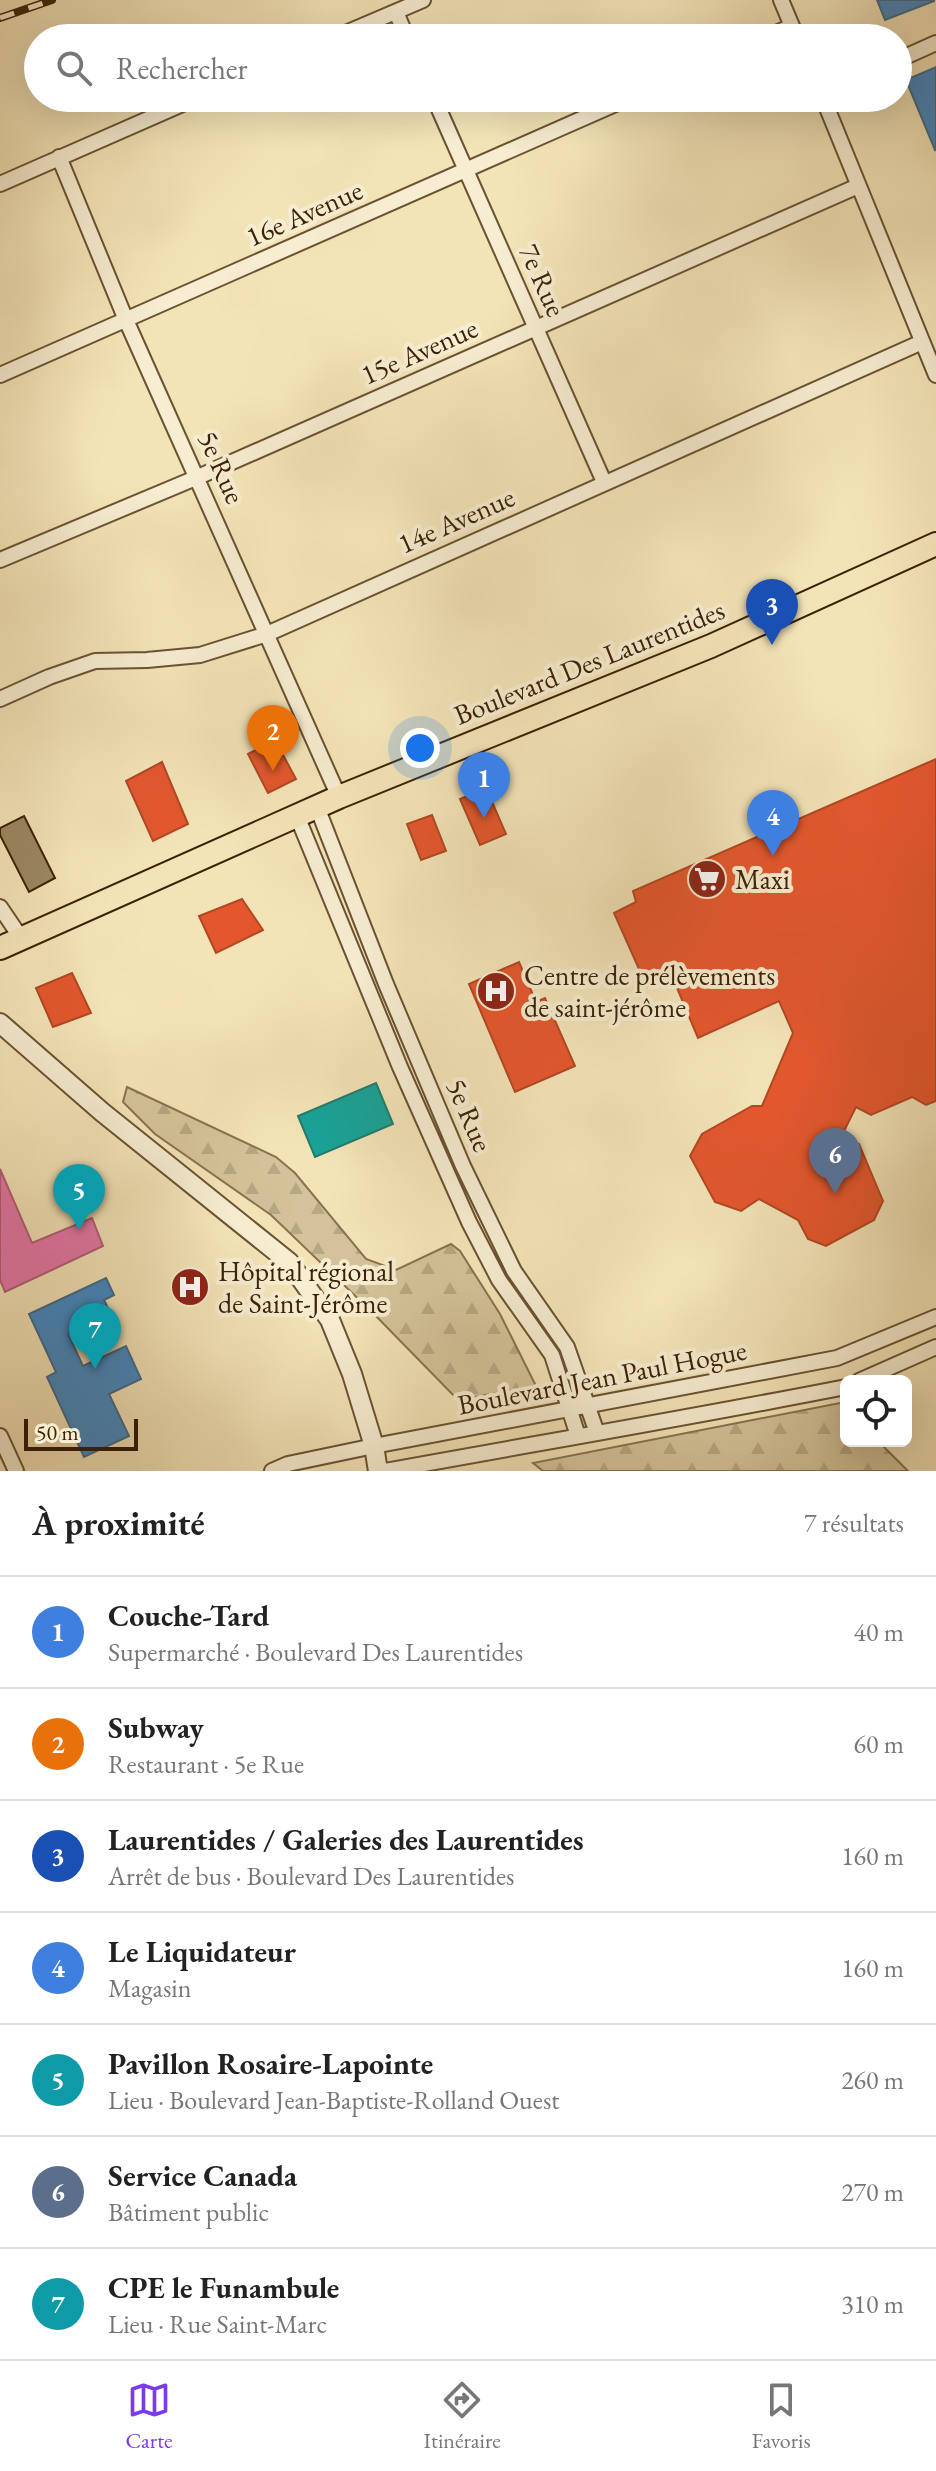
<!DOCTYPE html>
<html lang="fr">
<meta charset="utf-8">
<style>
body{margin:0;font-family:"EB Garamond",serif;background:#f2f2f2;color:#222}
.controls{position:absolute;right:24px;bottom:24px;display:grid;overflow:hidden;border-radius:12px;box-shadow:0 8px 32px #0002}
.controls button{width:72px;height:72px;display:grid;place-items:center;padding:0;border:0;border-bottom:2px solid #e0e0e0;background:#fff;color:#222;font:40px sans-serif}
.scale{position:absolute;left:24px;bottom:20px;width:114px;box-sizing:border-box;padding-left:8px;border:4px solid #3c2205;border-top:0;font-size:22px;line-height:28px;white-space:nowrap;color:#3c2205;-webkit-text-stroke:6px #f7edd1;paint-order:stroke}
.you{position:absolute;left:420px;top:748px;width:28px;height:28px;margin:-20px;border:6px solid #fff;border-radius:50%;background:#1a73e8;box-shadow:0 0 0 12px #1a73e833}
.badge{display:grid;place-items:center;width:52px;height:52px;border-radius:50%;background:#7c3aed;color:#fff;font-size:26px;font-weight:700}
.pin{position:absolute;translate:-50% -66px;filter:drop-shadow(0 2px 4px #0008)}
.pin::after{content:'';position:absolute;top:42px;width:28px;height:24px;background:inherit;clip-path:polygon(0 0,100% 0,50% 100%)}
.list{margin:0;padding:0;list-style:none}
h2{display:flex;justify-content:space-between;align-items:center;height:104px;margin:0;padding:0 32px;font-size:34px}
h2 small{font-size:26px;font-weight:400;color:#767676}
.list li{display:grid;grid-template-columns:52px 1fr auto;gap:24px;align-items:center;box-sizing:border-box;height:112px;padding:0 32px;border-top:2px solid #e0e0e0}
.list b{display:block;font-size:30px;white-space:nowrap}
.list p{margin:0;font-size:26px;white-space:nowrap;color:#767676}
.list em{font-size:26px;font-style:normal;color:#767676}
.icon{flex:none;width:44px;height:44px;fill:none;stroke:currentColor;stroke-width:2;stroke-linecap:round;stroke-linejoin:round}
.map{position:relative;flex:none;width:936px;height:1471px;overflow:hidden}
.search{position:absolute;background:#fff;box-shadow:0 8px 32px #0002;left:24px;right:24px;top:24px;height:88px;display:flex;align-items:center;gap:20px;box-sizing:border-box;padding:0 28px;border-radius:44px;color:#767676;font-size:30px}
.sheet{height:888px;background:#fff}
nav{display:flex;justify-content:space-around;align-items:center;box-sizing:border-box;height:112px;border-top:2px solid #e0e0e0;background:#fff;font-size:22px;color:#767676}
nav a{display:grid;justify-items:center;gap:4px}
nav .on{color:#7c3aed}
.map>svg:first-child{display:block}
.forest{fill:url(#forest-firs);stroke:#887250;stroke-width:2}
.shops{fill:#e4572e;stroke:#b24722;stroke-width:2}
.schools{fill:#3f88c5;stroke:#3e698b;stroke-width:2}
.health{fill:#e377a8;stroke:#b15e77;stroke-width:2}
.public{fill:#17a398;stroke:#227c6c;stroke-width:2}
.building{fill:#9b8762;stroke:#3c2205;stroke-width:2}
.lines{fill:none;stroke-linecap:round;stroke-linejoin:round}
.minor-casing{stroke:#6a5232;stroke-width:18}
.tertiary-casing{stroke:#6a5232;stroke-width:22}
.primary-casing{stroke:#3c2205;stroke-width:26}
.minor{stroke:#f7edd1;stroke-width:14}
.tertiary{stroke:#f7edd1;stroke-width:18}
.primary{stroke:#f3e4b8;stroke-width:22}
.rail-casing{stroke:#3c2205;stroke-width:8}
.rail{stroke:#f7edd1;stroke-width:5;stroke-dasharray:15;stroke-linecap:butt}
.labels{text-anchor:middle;stroke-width:8;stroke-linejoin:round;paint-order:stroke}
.street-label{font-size:28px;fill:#3c2205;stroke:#f7edd1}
.poi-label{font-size:28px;fill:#3c2205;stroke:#f7edd1;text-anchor:start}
</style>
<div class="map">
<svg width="936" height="1471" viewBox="0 0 936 1471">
<defs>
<pattern id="forest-firs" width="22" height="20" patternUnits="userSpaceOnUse" patternTransform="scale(2)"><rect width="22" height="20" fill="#d4c39a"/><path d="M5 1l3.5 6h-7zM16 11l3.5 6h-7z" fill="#b7a783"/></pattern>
</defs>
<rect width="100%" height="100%" fill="#f3e4b8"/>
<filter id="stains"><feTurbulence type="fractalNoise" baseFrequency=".0025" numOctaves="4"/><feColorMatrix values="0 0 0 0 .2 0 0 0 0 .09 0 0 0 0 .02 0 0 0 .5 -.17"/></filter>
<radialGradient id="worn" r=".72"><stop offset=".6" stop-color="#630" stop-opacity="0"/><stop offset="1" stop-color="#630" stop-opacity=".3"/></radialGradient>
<path class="forest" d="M 127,1087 L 276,1157 L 295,1173 L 366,1259 L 396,1270 L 451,1244 L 460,1251 L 500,1314 L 536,1386 L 458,1400 L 371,1311 L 271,1215 L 155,1134 L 123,1102 Z
M 840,1403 L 846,1409 L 846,1441 L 878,1441 L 908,1471 L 543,1471 L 533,1463 Z"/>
<path class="shops" d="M 275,740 L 296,779 L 268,793 L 248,754 Z
M 936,759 L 936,1101 L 926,1105 L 912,1097 L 871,1115 L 856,1107 L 841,1137 L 859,1144 L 883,1201 L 874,1220 L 826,1246 L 808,1239 L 798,1220 L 759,1199 L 741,1211 L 715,1202 L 690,1156 L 702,1134 L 752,1106 L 762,1106 L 793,1033 L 779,1001 L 698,1038 L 672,976 L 647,987 L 614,913 L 636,902 L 633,891 Z
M 162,762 L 188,824 L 153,841 L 126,781 Z
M 486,788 L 506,834 L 480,845 L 460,799 Z
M 432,815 L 446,851 L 421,860 L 407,824 Z
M 242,899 L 263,930 L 216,953 L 199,916 Z
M 519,962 L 536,1002 L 545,998 L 575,1066 L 515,1092 L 469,984 Z
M 72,973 L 91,1013 L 53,1027 L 36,988 Z"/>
<path class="schools" d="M 877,0 L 934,0 L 934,1 L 885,20 Z
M 936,67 L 936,149 L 935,150 L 906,80 Z
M 106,1278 L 114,1295 L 104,1300 L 111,1314 L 68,1334 L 83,1366 L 126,1346 L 141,1379 L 109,1394 L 129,1436 L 84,1457 L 47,1377 L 56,1372 L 29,1314 Z"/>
<path class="health" d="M 0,1169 L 32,1243 L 92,1218 L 103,1246 L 5,1292 L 0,1280 Z"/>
<path class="public" d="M 376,1083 L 393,1124 L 315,1157 L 298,1116 Z"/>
<path class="building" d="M 24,816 L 55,878 L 29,892 L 0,835 L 0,828 Z"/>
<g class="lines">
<g class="minor-casing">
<path id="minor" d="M 781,0 L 797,38
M 396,12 L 407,38
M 334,38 L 423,0
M 765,38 L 792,26
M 898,60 L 936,43
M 434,98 L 604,482
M 823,98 L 936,375
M 59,157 L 126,320 L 339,797
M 0,184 L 196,98
M 0,375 L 629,98
M 0,560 L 198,477 L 858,186
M 0,699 L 49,677 L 95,661 L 147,660 L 200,655 L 267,634 L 922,342
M 317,807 L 386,984 L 463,1166 L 514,1271 L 567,1347 L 597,1433
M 297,816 L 400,1067 L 469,1222 L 499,1280 L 552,1355 L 578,1436
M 0,907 L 21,938
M 859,1381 L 936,1347
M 0,1436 L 16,1471
M 272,1471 L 288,1464 L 374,1446 L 837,1358 L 936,1317
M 385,1471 C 539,1443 693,1417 846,1387"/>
</g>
<g class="tertiary-casing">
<path id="tertiary" d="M 0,1023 L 102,1112 L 289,1262 L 330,1320 L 352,1374 L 374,1446 L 378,1471"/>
</g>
<g class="primary-casing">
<path id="primary" d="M 0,948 L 339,797 L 711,646 L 936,544"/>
</g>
<use href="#minor" class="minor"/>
<use href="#tertiary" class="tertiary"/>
<use href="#primary" class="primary"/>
<g class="rail-casing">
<path id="rail" d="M 0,18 L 52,0"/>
</g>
<use href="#rail" class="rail"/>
</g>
<defs>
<g id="supermarket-disc" transform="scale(2)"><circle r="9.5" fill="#8f2418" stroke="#f7edd1"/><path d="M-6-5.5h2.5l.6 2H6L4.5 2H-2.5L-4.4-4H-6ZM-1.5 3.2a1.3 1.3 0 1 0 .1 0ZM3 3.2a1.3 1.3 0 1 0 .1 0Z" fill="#fff"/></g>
<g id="hospital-disc" transform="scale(2)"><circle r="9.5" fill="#8f2418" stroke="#f7edd1"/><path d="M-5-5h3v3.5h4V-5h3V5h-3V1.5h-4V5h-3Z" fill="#fff"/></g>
</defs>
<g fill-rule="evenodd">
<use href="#supermarket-disc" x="707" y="879"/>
<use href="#hospital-disc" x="496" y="991"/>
<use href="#hospital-disc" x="190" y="1287"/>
</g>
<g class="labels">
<g class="street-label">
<text transform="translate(304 213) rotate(-24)" y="10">16e Avenue</text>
<text transform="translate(543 280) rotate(66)" y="10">7e Rue</text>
<text transform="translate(419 351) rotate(-24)" y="10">15e Avenue</text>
<text transform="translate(222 467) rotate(66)" y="10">5e Rue</text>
<text transform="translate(456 520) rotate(-24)" y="10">14e Avenue</text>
<text transform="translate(589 662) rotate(-22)" y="10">Boulevard Des Laurentides</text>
<text transform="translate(470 1115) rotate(67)" y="10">5e Rue</text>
<text transform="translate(602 1377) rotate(-11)" y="10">Boulevard Jean Paul Hogue</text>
</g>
<g class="poi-label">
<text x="735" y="889">Maxi</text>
<text x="524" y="985">Centre de prélèvements<tspan x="524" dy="32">de saint-jérôme</tspan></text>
<text x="218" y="1281">Hôpital régional<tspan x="218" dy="32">de Saint-Jérôme</tspan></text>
</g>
</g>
<rect width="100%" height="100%" filter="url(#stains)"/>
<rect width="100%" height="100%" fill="url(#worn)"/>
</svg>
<div class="controls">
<button><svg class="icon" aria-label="locate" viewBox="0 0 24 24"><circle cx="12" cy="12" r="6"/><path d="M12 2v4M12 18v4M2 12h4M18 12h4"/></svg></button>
</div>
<div class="scale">50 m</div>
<div class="you"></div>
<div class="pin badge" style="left:484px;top:818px;background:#3f7fe0">1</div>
<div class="pin badge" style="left:273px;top:771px;background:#e8710a">2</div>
<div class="pin badge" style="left:772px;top:645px;background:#1a4fb4">3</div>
<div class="pin badge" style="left:773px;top:856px;background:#3f7fe0">4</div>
<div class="pin badge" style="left:79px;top:1230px;background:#0f9aa8">5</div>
<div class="pin badge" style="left:835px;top:1194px;background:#5c6f8a">6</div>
<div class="pin badge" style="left:95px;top:1369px;background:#0f9aa8">7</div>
<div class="search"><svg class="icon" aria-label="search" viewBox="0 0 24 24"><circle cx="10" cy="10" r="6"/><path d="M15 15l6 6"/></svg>Rechercher</div>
</div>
<section class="sheet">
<h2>À proximité<small>7 résultats</small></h2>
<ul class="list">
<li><span class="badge" style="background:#3f7fe0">1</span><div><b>Couche-Tard</b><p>Supermarché · Boulevard Des Laurentides</p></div><em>40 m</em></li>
<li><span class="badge" style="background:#e8710a">2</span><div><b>Subway</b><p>Restaurant · 5e Rue</p></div><em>60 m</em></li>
<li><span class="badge" style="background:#1a4fb4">3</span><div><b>Laurentides / Galeries des Laurentides</b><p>Arrêt de bus · Boulevard Des Laurentides</p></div><em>160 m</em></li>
<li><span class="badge" style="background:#3f7fe0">4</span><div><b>Le Liquidateur</b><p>Magasin</p></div><em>160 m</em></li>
<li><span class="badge" style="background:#0f9aa8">5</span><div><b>Pavillon Rosaire-Lapointe</b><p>Lieu · Boulevard Jean-Baptiste-Rolland Ouest</p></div><em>260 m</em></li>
<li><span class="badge" style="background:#5c6f8a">6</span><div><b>Service Canada</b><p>Bâtiment public</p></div><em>270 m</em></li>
<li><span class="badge" style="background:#0f9aa8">7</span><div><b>CPE le Funambule</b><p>Lieu · Rue Saint-Marc</p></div><em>310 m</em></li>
</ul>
</section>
<nav>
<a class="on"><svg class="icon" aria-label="map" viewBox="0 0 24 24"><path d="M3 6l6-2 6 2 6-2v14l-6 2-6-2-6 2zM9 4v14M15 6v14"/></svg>Carte</a>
<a><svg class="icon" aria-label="directions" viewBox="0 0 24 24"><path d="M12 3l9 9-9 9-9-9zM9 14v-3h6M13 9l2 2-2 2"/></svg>Itinéraire</a>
<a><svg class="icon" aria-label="saved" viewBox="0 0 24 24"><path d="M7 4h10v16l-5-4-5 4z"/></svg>Favoris</a>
</nav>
